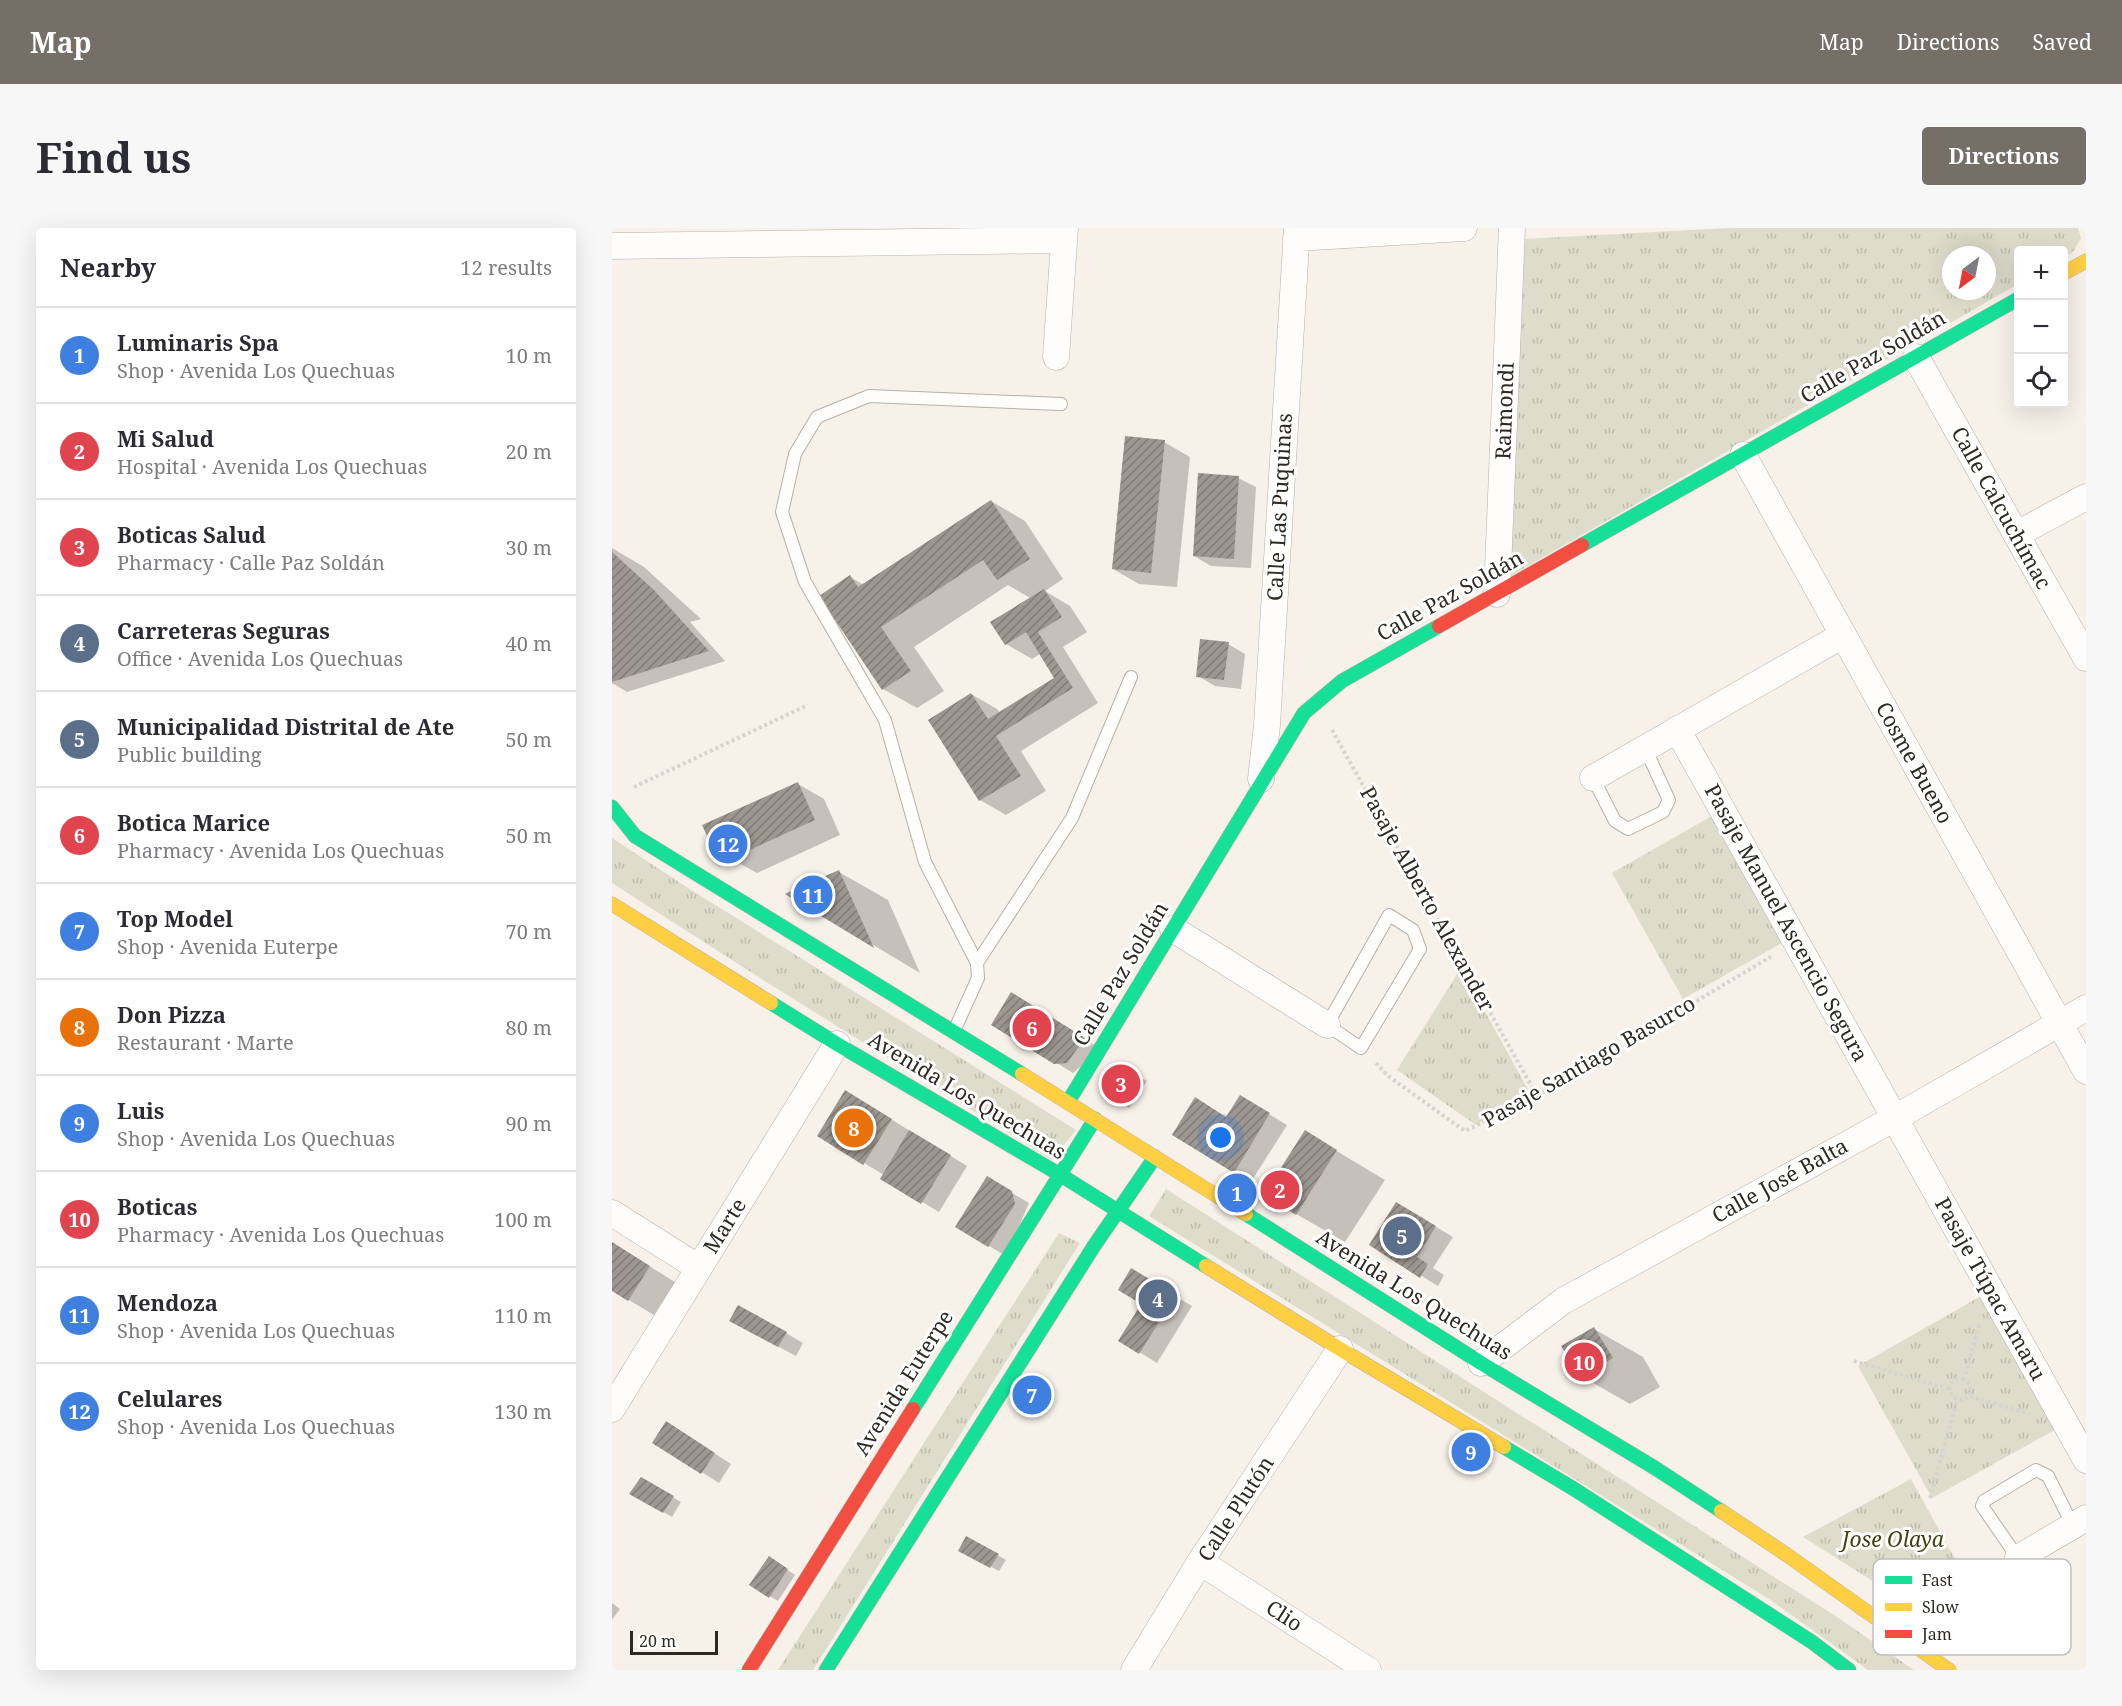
<!DOCTYPE html>
<meta charset="utf-8">
<style>
body{margin:0;font-family:"Noto Serif",serif;background:#f7f7f7;color:#2b2b33}
.controls{position:absolute;right:18px;top:18px;display:grid;overflow:hidden;border-radius:6px;box-shadow:0 6px 24px #0002}
.controls button{width:54px;height:54px;display:grid;place-items:center;padding:0;border:0;border-bottom:2px solid #e1e1e2;background:#fff;color:#2b2b33;font:30px sans-serif}
.compass{position:absolute;left:1330px;top:18px;width:54px;height:54px;border-radius:50%;background:#fff;box-shadow:0 6px 24px #0002;rotate:212deg}
.scale{position:absolute;left:18px;bottom:15px;width:88px;box-sizing:border-box;padding-left:6px;border:3px solid #2e2922;border-top:0;font-size:16px;line-height:21px;white-space:nowrap;color:#2e2922;-webkit-text-stroke:4px #fff;paint-order:stroke}
.you{position:absolute;left:609px;top:910px;width:21px;height:21px;margin:-15px;border:4px solid #fff;border-radius:50%;background:#1a73e8;box-shadow:0 0 0 9px #1a73e833}
.badge{display:grid;place-items:center;width:39px;height:39px;border-radius:50%;background:#756f68;color:#fff;font-size:20px;font-weight:700}
.pin{position:absolute;translate:-50% -50%;border:3px solid #fff;box-shadow:0 2px 6px #0006}
.list{margin:0;padding:0;list-style:none}
h2{display:flex;justify-content:space-between;align-items:center;height:78px;margin:0;padding:0 24px;font-size:26px}
h2 small{font-size:20px;font-weight:400;color:#7c7c81}
.list li{display:grid;grid-template-columns:39px 1fr auto;gap:18px;align-items:center;box-sizing:border-box;height:96px;padding:0 24px;border-top:2px solid #e1e1e2}
.list b{display:block;font-size:22px;white-space:nowrap}
.list p{margin:0;font-size:20px;white-space:nowrap;color:#7c7c81}
.list em{font-size:20px;font-style:normal;color:#7c7c81}
.icon{flex:none;width:33px;height:33px;fill:none;stroke:currentColor;stroke-width:2;stroke-linecap:round;stroke-linejoin:round}
.map{position:relative;flex:none;width:1474px;height:1442px;overflow:hidden;border-radius:6px}
header{display:flex;align-items:center;gap:36px;box-sizing:border-box;height:84px;padding:0 30px;background:#756f68;color:#fff}
header strong{font-size:28px}
nav{display:flex;gap:33px;margin-inline-start:auto;font-size:21px}
.intro{display:flex;align-items:center;justify-content:space-between;box-sizing:border-box;height:144px;padding:0 36px}
h1{margin:0;font-size:42px}
.button{padding:15px 27px;border-radius:6px;background:#756f68;color:#fff;font-size:21px;font-weight:700}
main{display:flex;gap:36px;padding:0 36px}
aside{flex:1;background:#fff;border-radius:6px;box-shadow:0 6px 24px #0002}
.map>svg:first-child{display:block}
.grass{fill:url(#grass-tufts);fill-rule:evenodd}
.shadow{fill:#0003}
.building{fill:url(#building-hatch)}
.lines{fill:none;stroke-linecap:round;stroke-linejoin:round}
.lane-casing{stroke:#b6b0aa;stroke-width:14}
.street-casing{stroke:#b6b0aa;stroke-width:27}
.fast-casing{stroke:#b6b0aa;stroke-width:15}
.slow-casing{stroke:#b6b0aa;stroke-width:15}
.jam-casing{stroke:#b6b0aa;stroke-width:15}
.path{stroke:#d6d4d1;stroke-width:4;stroke-dasharray:3 3;stroke-linecap:butt}
.lane{stroke:#fefdfc;stroke-width:12}
.street{stroke:#fefdfc;stroke-width:26}
.fast{stroke:#16e098;stroke-width:14}
.slow{stroke:#ffcf43;stroke-width:14}
.jam{stroke:#f24e42;stroke-width:14}
.labels{text-anchor:middle;stroke-width:6;stroke-linejoin:round;paint-order:stroke}
.street-label{font-size:21px;fill:#2e2922;stroke:#fff}
.park-label{font-size:21px;font-style:italic;fill:#3f420e;stroke:#fff}
.key{fill:#fff;stroke:#c0bfbd;stroke-width:1.5}
.key-label{font-size:16px;fill:#2e2922}
</style>
<header>
<strong>Map</strong>
<nav><a>Map</a><a>Directions</a><a>Saved</a></nav>
</header>
<div class="intro"><h1>Find us</h1><a class="button">Directions</a></div>
<main>
<aside>
<h2>Nearby<small>12 results</small></h2>
<ul class="list">
<li><span class="badge" style="background:#3f7fe0">1</span><div><b>Luminaris Spa</b><p>Shop · Avenida Los Quechuas</p></div><em>10 m</em></li>
<li><span class="badge" style="background:#e0444e">2</span><div><b>Mi Salud</b><p>Hospital · Avenida Los Quechuas</p></div><em>20 m</em></li>
<li><span class="badge" style="background:#e0444e">3</span><div><b>Boticas Salud</b><p>Pharmacy · Calle Paz Soldán</p></div><em>30 m</em></li>
<li><span class="badge" style="background:#5c6f8a">4</span><div><b>Carreteras Seguras</b><p>Office · Avenida Los Quechuas</p></div><em>40 m</em></li>
<li><span class="badge" style="background:#5c6f8a">5</span><div><b>Municipalidad Distrital de Ate</b><p>Public building</p></div><em>50 m</em></li>
<li><span class="badge" style="background:#e0444e">6</span><div><b>Botica Marice</b><p>Pharmacy · Avenida Los Quechuas</p></div><em>50 m</em></li>
<li><span class="badge" style="background:#3f7fe0">7</span><div><b>Top Model</b><p>Shop · Avenida Euterpe</p></div><em>70 m</em></li>
<li><span class="badge" style="background:#e8710a">8</span><div><b>Don Pizza</b><p>Restaurant · Marte</p></div><em>80 m</em></li>
<li><span class="badge" style="background:#3f7fe0">9</span><div><b>Luis</b><p>Shop · Avenida Los Quechuas</p></div><em>90 m</em></li>
<li><span class="badge" style="background:#e0444e">10</span><div><b>Boticas</b><p>Pharmacy · Avenida Los Quechuas</p></div><em>100 m</em></li>
<li><span class="badge" style="background:#3f7fe0">11</span><div><b>Mendoza</b><p>Shop · Avenida Los Quechuas</p></div><em>110 m</em></li>
<li><span class="badge" style="background:#3f7fe0">12</span><div><b>Celulares</b><p>Shop · Avenida Los Quechuas</p></div><em>130 m</em></li>
</ul>
</aside>
<div class="map">
<svg width="1474" height="1442" viewBox="0 0 1474 1442">
<defs>
<pattern id="grass-tufts" width="24" height="20" patternUnits="userSpaceOnUse" patternTransform="scale(1.5)"><rect width="24" height="20" fill="#deddcb"/><path d="M3 7l-1-3M5 7V3M7 7l1-3M15 17l-1-3M17 17v-4M19 17l1-3" fill="none" stroke="#bfbeae"/></pattern>
<pattern id="building-hatch" width="6" height="6" patternUnits="userSpaceOnUse" patternTransform="scale(1.5)"><rect width="6" height="6" fill="#9d9791"/><path d="M-1 1l2-2M0 6l6-6M5 7l2-2" fill="none" stroke="#807b76"/></pattern>
</defs>
<rect width="100%" height="100%" fill="#f8f1ea"/>
<path class="grass" d="M 1118,0 L 1466,0 L 1469,10 L 1461,24 L 1452,30 L 1452,22 L 1406,22 L 1406,56 L 897,349 L 911,11 ZM 1339,27 L 1375,27 L 1375,63 L 1339,63 Z
M 1105,585 L 1177,711 L 1071,771 L 1000,645 Z
M 0,610 L 73,658 L 464,902 L 440,932 L 159,757 L 0,655 Z
M 849,740 L 918,865 L 864,897 L 785,842 Z
M 554,961 L 1225,1389 L 1302,1442 L 1256,1442 L 1157,1371 L 537,988 Z
M 447,1005 L 468,1015 L 201,1442 L 166,1442 Z
M 1378,1063 L 1450,1198 L 1320,1270 L 1246,1138 Z
M 1299,1251 L 1353,1349 L 1300,1378 L 1191,1309 Z"/>
<path class="shadow" d="M 552,214 L 578,229 L 565,359 L 527,356 L 501,341 Z
M 626,250 L 644,259 L 639,340 L 599,338 L 582,328 Z
M 379,273 L 413,293 L 451,351 L 433,363 L 458,378 L 475,404 L 451,419 L 486,475 L 409,523 L 434,563 L 394,587 L 368,572 L 318,492 L 359,466 L 385,481 L 388,485 L 444,451 L 428,426 L 420,431 L 394,416 L 420,371 L 396,357 L 302,419 L 332,463 L 305,480 L 271,461 L 238,349 L 252,357 Z
M 0,320 L 32,339 L 89,391 L 78,394 L 113,433 L 15,464 L 0,455 Z
M 616,416 L 633,426 L 629,461 L 603,458 L 586,448 Z
M 186,556 L 212,571 L 228,607 L 145,645 L 103,622 Z
M 227,644 L 276,672 L 308,745 L 176,666 Z
M 416,776 L 489,821 L 461,845 L 443,834 Z
M 509,838 L 535,853 L 517,880 L 492,865 Z
M 628,869 L 675,897 L 639,954 L 622,944 L 615,890 Z
M 251,874 L 355,938 L 327,984 L 270,950 L 272,947 L 207,908 Z
M 693,904 L 773,952 L 733,1014 L 684,986 Z
M 375,950 L 417,975 L 394,1028 L 345,999 Z
M 801,985 L 841,1009 L 821,1040 L 832,1047 L 826,1058 L 759,1017 Z
M 0,1015 L 63,1054 L 42,1087 L 0,1062 Z
M 520,1042 L 580,1078 L 545,1135 L 508,1112 L 531,1076 Z
M 982,1101 L 1031,1129 L 1048,1159 L 1018,1176 L 969,1148 Z
M 136,1103 L 174,1105 L 191,1115 L 184,1128 Z
M 71,1205 L 119,1236 L 107,1255 L 42,1214 Z
M 29,1251 L 69,1274 L 60,1289 L 19,1265 Z
M 355,1310 L 394,1332 L 387,1343 L 348,1322 Z
M 165,1335 L 183,1347 L 166,1373 L 139,1357 Z
M 0,1375 L 8,1381 L 0,1392 Z"/>
<path class="building" d="M 513,208 L 553,212 L 539,345 L 500,341 Z
M 586,245 L 627,248 L 622,331 L 581,328 Z
M 379,272 L 418,331 L 385,352 L 371,332 L 269,399 L 299,443 L 270,462 L 207,368 L 238,347 L 246,359 Z
M 0,324 L 42,362 L 97,423 L 0,454 Z
M 432,361 L 450,389 L 426,404 L 461,460 L 384,508 L 409,548 L 367,573 L 316,492 L 359,465 L 376,491 L 442,450 L 414,404 L 393,417 L 378,394 Z
M 588,411 L 617,414 L 612,452 L 584,449 Z
M 186,554 L 203,592 L 118,631 L 102,623 L 90,597 Z
M 227,642 L 262,720 L 173,666 Z
M 399,764 L 473,810 L 455,835 L 442,836 L 379,797 Z
M 509,836 L 527,848 L 508,877 L 490,865 Z
M 233,862 L 280,891 L 251,937 L 205,908 Z
M 628,867 L 658,885 L 622,945 L 560,907 L 583,869 L 614,889 Z
M 297,902 L 339,927 L 309,976 L 268,951 Z
M 693,902 L 725,922 L 684,987 L 652,966 Z
M 375,948 L 400,963 L 403,976 L 376,1019 L 343,999 Z
M 784,974 L 824,998 L 805,1029 L 816,1036 L 808,1050 L 757,1017 Z
M 0,1014 L 38,1038 L 16,1073 L 0,1063 Z
M 519,1040 L 564,1067 L 527,1126 L 506,1113 L 529,1076 L 506,1062 Z
M 126,1077 L 175,1104 L 166,1119 L 117,1093 Z
M 982,1099 L 1001,1130 L 968,1149 L 949,1118 Z
M 54,1193 L 103,1225 L 89,1246 L 40,1215 Z
M 29,1249 L 62,1268 L 51,1285 L 17,1266 Z
M 354,1308 L 387,1326 L 378,1340 L 346,1323 Z
M 157,1328 L 176,1341 L 157,1370 L 137,1357 Z"/>
<g class="lines">
<g class="lane-casing">
<path id="lane" d="M 981,550 L 1003,593 L 1016,601 L 1051,584 L 1057,572 L 1033,520
M 777,687 L 801,702 L 808,721 L 749,820 L 715,797 Z
M 365,735 L 460,590 L 519,449
M 342,803 L 366,750 L 365,735 L 313,634 L 273,492 L 193,354 L 170,284 L 183,226 L 205,189 L 257,168 L 449,176
M 1406,1330 L 1370,1278 L 1372,1273 L 1424,1242 L 1436,1248 L 1461,1298"/>
</g>
<g class="street-casing">
<path id="street" d="M 684,10 L 852,0
M 0,18 L 452,12
M 444,129 L 453,0
M 1304,129 L 1474,430
M 1131,227 L 1474,843
M 1405,306 L 1474,269
M 885,366 L 900,0
M 1065,501 L 1474,1232
M 981,550 L 1231,407
M 649,551 L 655,497 L 685,0
M 561,701 L 715,797
M 0,985 L 87,1040
M 869,1135 L 951,1073 L 1283,890 L 1474,780
M 0,1181 L 225,816
M 1406,1330 L 1474,1290
M 588,1334 L 756,1442
M 522,1442 L 588,1334 L 728,1121"/>
</g>
<g class="fast-casing">
<path id="fast" d="M 970,317 L 1406,71
M 0,579 L 23,608 L 410,846
M 159,775 L 225,816 L 447,946 L 594,1038
M 456,874 L 692,485 L 730,453 L 827,398
M 634,986 L 869,1135 L 1043,1240 L 1109,1283
M 301,1181 L 483,891
M 892,1219 L 962,1261 L 1200,1414 L 1237,1442
M 214,1442 L 482,1018 L 543,929"/>
</g>
<g class="slow-casing">
<path id="slow" d="M 1452,45 L 1474,33
M 0,676 L 159,775
M 410,846 L 634,986
M 594,1038 L 728,1121 L 892,1219
M 1109,1283 L 1175,1327 L 1337,1442"/>
</g>
<g class="jam-casing">
<path id="jam" d="M 827,398 L 970,317
M 137,1442 L 301,1181"/>
</g>
<path class="path" d="M 720,502 L 925,868
M 22,559 L 196,477
M 764,835 L 776,848 L 853,903 L 925,868 L 1160,728
M 1242,1133 L 1337,1161
M 1352,1152 L 1367,1097
M 1358,1168 C 1360,1157 1356,1152 1346,1151 L 1340,1155 L 1337,1161 C 1341,1172 1348,1175 1358,1168 L 1417,1186
M 1318,1270 L 1345,1172
M 1313,1389 L 1383,1344"/>
<use href="#lane" class="lane"/>
<use href="#street" class="street"/>
<use href="#fast" class="fast"/>
<use href="#slow" class="slow"/>
<use href="#jam" class="jam"/>
</g>
<g class="labels">
<g class="street-label">
<text transform="translate(1261 129) rotate(-30)" y="7">Calle Paz Soldán</text>
<text transform="translate(893 183) rotate(-88)" y="7">Raimondi</text>
<text transform="translate(668 279) rotate(-87)" y="7">Calle Las Puquinas</text>
<text transform="translate(1389 280) rotate(61)" y="7">Calle Calcuchímac</text>
<text transform="translate(838 368) rotate(-29)" y="7">Calle Paz Soldán</text>
<text transform="translate(1302 535) rotate(61)" y="7">Cosme Bueno</text>
<text transform="translate(815 671) rotate(61)" y="7">Pasaje Alberto Alexander</text>
<text transform="translate(1174 695) rotate(61)" y="7">Pasaje Manuel Ascencio Segura</text>
<text transform="translate(509 746) rotate(-59)" y="7">Calle Paz Soldán</text>
<text transform="translate(977 834) rotate(-30)" y="7">Pasaje Santiago Basurco</text>
<text transform="translate(355 868) rotate(31)" y="7">Avenida Los Quechuas</text>
<text transform="translate(1168 953) rotate(-29)" y="7">Calle José Balta</text>
<text transform="translate(113 998) rotate(-58)" y="7">Marte</text>
<text transform="translate(1378 1061) rotate(61)" y="7">Pasaje Túpac Amaru</text>
<text transform="translate(802 1067) rotate(32)" y="7">Avenida Los Quechuas</text>
<text transform="translate(292 1155) rotate(-58)" y="7">Avenida Euterpe</text>
<text transform="translate(624 1281) rotate(-57)" y="7">Calle Plutón</text>
<text transform="translate(672 1388) rotate(33)" y="7">Clio</text>
</g>
<g class="park-label">
<text x="1281" y="1319">Jose Olaya</text>
</g>
</g>
<rect x="1261" y="1331" width="198" height="96" rx="9" class="key"/>
<rect x="1273" y="1348" width="27" height="8" fill="#16e098"/>
<rect x="1273" y="1375" width="27" height="8" fill="#ffcf43"/>
<rect x="1273" y="1402" width="27" height="8" fill="#f24e42"/>
<g class="key-label">
<text x="1310" y="1358">Fast</text>
<text x="1310" y="1385">Slow</text>
<text x="1310" y="1412">Jam</text>
</g>
</svg>
<div class="controls">
<button>+</button>
<button>−</button>
<button><svg class="icon" aria-label="locate" viewBox="0 0 24 24"><circle cx="12" cy="12" r="6"/><path d="M12 2v4M12 18v4M2 12h4M18 12h4"/></svg></button>
</div>
<svg class="compass" viewBox="-18 -18 36 36"><path d="M0-13l5 13h-10z" fill="#e53935"/><path d="M0 13l5-13h-10z" fill="#7c7c81"/></svg>
<div class="scale">20 m</div>
<div class="you"></div>
<div class="pin badge" style="left:625px;top:965px;background:#3f7fe0">1</div>
<div class="pin badge" style="left:668px;top:962px;background:#e0444e">2</div>
<div class="pin badge" style="left:509px;top:856px;background:#e0444e">3</div>
<div class="pin badge" style="left:546px;top:1071px;background:#5c6f8a">4</div>
<div class="pin badge" style="left:790px;top:1008px;background:#5c6f8a">5</div>
<div class="pin badge" style="left:420px;top:800px;background:#e0444e">6</div>
<div class="pin badge" style="left:420px;top:1167px;background:#3f7fe0">7</div>
<div class="pin badge" style="left:242px;top:900px;background:#e8710a">8</div>
<div class="pin badge" style="left:859px;top:1224px;background:#3f7fe0">9</div>
<div class="pin badge" style="left:972px;top:1134px;background:#e0444e">10</div>
<div class="pin badge" style="left:201px;top:667px;background:#3f7fe0">11</div>
<div class="pin badge" style="left:116px;top:616px;background:#3f7fe0">12</div>
</div>
</main>
